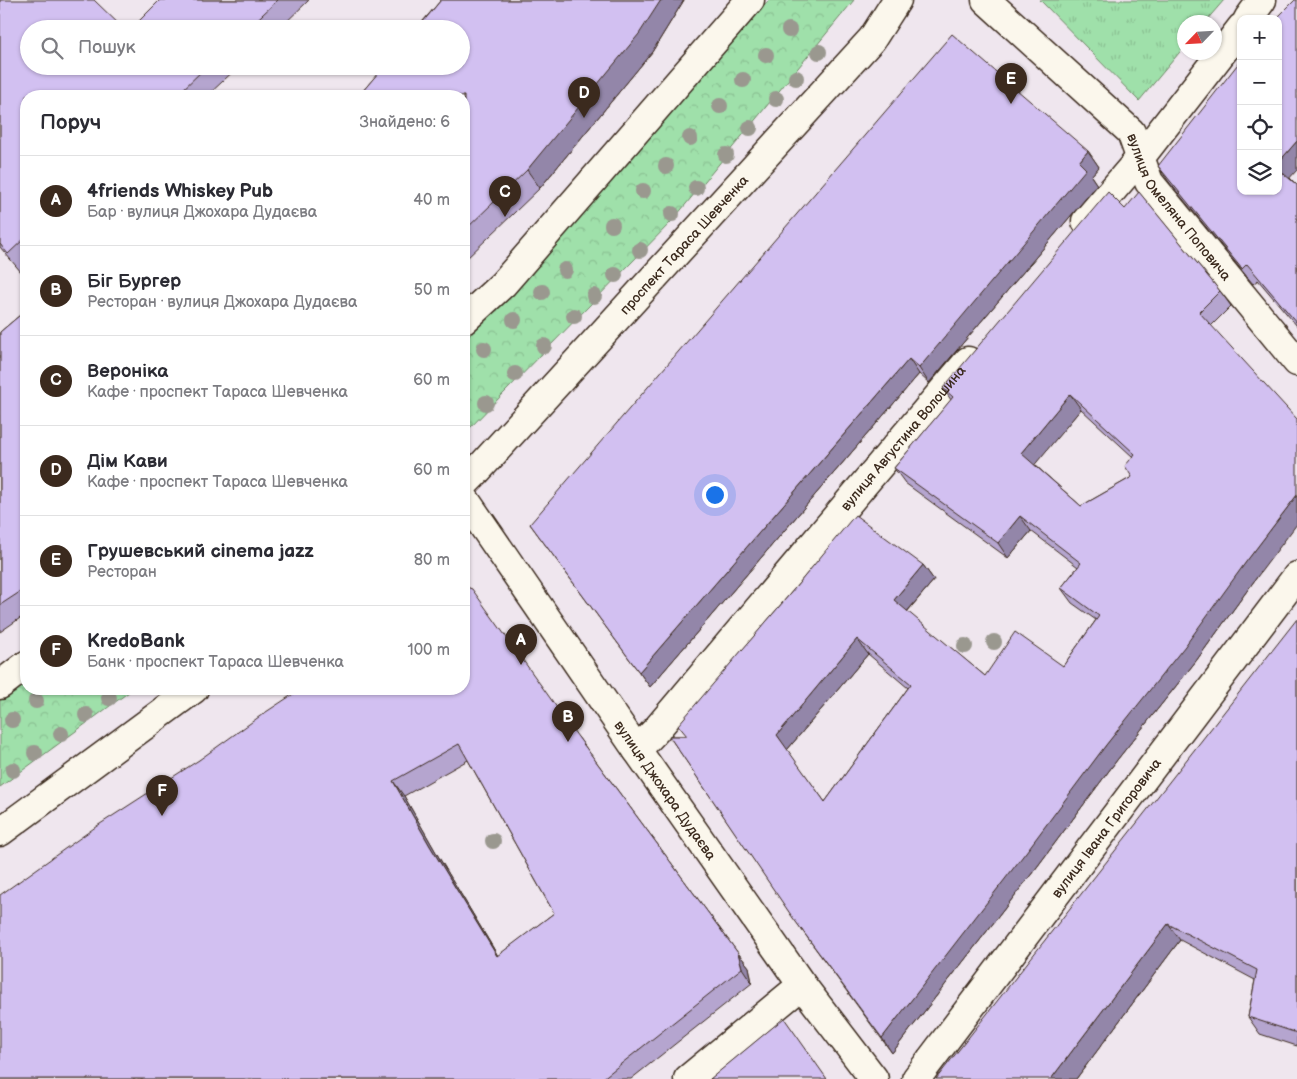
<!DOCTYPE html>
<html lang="uk">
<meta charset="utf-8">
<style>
body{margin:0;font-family:"Balsamiq Sans",sans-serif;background:#f7f7f7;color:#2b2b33}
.controls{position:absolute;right:15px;top:15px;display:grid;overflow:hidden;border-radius:10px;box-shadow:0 1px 4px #0004}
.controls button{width:45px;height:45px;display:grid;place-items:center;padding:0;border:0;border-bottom:1px solid #e1e1e2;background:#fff;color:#2b2b33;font:25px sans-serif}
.compass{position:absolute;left:1177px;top:15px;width:45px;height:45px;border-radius:50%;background:#fff;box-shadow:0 1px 4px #0004;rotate:245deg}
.you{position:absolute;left:714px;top:494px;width:18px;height:18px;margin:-12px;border:4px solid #fff;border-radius:50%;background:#1a73e8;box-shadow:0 0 0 8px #1a73e833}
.badge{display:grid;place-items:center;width:32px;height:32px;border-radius:50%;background:#3b2a1e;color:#fff;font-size:16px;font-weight:700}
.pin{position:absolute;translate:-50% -41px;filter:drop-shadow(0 1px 2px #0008)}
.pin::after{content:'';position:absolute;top:26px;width:18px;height:15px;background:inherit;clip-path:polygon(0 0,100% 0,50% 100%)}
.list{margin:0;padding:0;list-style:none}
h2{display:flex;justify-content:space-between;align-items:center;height:65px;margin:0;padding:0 20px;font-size:21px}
h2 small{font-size:16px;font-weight:400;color:#7c7c81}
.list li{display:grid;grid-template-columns:32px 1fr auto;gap:15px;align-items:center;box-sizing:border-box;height:90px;padding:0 20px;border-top:1px solid #e1e1e2}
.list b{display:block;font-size:19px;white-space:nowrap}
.list p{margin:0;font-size:16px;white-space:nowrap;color:#7c7c81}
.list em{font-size:16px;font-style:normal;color:#7c7c81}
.icon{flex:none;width:28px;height:28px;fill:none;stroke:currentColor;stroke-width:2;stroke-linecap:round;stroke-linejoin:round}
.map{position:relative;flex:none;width:1297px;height:1079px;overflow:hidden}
.search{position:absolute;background:#fff;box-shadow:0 1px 4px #0004;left:20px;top:20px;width:450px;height:55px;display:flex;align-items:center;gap:12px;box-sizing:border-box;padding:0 18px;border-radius:28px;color:#7c7c81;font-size:19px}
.panel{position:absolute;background:#fff;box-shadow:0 1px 4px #0004;left:20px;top:90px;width:450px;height:605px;border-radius:20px}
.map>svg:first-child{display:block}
.grass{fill:url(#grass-tufts);stroke:#6d8564}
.park{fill:url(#park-crowns);stroke:#6d8564}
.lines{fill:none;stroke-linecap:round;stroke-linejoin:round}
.minor-casing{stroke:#3b2a1e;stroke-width:31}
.minor{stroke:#fbf7ec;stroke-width:28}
.tree{fill:#9a988f}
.wall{fill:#b5a5cf;stroke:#3b2a1e;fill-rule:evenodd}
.shaded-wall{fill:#9386a9;stroke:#3b2a1e}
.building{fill:#d2c0f1;stroke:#3b2a1e;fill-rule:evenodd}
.labels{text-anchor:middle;stroke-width:5;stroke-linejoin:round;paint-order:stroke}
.street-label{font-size:14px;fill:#3b2a1e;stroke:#fbf7ec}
</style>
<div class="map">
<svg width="1297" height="1079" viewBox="0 0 1297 1079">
<defs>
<pattern id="grass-tufts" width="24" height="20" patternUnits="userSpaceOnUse" patternTransform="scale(1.25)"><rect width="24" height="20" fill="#9fe0aa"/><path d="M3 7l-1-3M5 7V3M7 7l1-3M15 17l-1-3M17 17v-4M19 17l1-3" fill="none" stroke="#8ac092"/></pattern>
<pattern id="park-crowns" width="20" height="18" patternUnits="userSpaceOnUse" patternTransform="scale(1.25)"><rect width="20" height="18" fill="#9fe0aa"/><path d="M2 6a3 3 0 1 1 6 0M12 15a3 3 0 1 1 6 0" fill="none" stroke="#8ac092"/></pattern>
</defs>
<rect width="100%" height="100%" fill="#efe6ee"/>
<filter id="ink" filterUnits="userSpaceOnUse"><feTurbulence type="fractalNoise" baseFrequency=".02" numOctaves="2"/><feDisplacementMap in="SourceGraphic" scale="10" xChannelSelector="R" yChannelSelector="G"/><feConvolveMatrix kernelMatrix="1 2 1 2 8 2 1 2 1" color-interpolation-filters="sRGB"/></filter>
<g filter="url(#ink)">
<path class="grass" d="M 1040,0 L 1224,0 L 1205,22 L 1184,22 L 1184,47 L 1139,101 Z"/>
<path class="park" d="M 769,0 L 854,0 L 672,221 L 464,434 L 464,333 L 522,277 Z
M 26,675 L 26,689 L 133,689 L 0,787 L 0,694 Z"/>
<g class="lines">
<g class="minor-casing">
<g id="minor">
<path id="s1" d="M 986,0 L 1131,132 L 1149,182 L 1297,362"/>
<path d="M 1248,19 L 1262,0"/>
<path d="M 1086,221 L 1140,158 L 1241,28"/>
<path d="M 464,320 L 503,284 L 750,0"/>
<path id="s2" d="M 464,484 L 476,472 L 872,39 L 897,0"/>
<path id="s3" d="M 464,498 L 637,750 L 802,985 L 874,1079"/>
<path d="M 0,685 L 26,665"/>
<path id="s4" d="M 637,750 L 657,729 L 968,361"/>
<path d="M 0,832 L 194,689"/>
<path d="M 688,1079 L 802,985"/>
<path id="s5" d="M 916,1079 L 1297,576"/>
</g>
</g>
<use href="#minor" class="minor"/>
</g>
<g class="tree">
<circle cx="789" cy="30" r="8"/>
<circle cx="819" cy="52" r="8"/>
<circle cx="766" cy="55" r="8"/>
<circle cx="796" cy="78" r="8"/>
<circle cx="743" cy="80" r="8"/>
<circle cx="776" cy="99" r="8"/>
<circle cx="720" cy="106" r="8"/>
<circle cx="750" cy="128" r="8"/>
<circle cx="690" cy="138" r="8"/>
<circle cx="726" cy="155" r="8"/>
<circle cx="666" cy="166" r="8"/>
<circle cx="696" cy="188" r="8"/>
<circle cx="643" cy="191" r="8"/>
<circle cx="672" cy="214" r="8"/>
<circle cx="612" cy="225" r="8"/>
<circle cx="640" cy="250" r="8"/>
<circle cx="565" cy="270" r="8"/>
<circle cx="615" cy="275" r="8"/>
<circle cx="542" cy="292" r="8"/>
<circle cx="594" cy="296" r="8"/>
<circle cx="574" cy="316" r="8"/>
<circle cx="514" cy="320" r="8"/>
<circle cx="544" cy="346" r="8"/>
<circle cx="484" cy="349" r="8"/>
<circle cx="515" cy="374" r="8"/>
<circle cx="486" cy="403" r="8"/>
<circle cx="994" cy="642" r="8"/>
<circle cx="965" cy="646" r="8"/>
<circle cx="109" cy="698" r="8"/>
<circle cx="36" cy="701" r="8"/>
<circle cx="86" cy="715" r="8"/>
<circle cx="12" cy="720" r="8"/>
<circle cx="61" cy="734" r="8"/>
<circle cx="35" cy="753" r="8"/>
<circle cx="13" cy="770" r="8"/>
<circle cx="493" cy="841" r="8"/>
</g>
<path class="wall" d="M 0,0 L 29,66 L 239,66 L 207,96 L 26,96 L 26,267 L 21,272 L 0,247 Z
M 160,0 L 309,0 L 279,29 L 131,29 Z
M 441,0 L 684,0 L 652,52 L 540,188 L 464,261 L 464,96 L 362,92 Z
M 1088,151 L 1099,167 L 1091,176 L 1097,185 L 929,383 L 919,374 L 650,687 L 530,524 Z
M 1158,166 L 1290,178 L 1297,185 L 1297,326 L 1258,280 L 1253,284 L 1169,182 Z
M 1125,209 L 1220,291 L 1231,306 L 1211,326 L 1257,577 L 1196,661 L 1117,760 L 1037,867 L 892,1053 L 804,933 L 669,736 L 686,736 L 923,565 L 934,580 L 907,612 L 985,676 L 1063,666 L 1096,620 L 1072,603 L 1061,588 L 1078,567 L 1031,531 L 1008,558 L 905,483 L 894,468 L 951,400 L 943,388 ZM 1081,409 L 1133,457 L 1132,477 L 1081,506 L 1034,464 ZM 868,654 L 908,688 L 825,802 L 787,750 Z
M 26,310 L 26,614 L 0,632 L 0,332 Z
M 1297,619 L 1297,1046 L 1260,1034 L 1248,1017 L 1255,980 L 1180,940 L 1076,1079 Z
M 578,737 L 738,953 L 749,967 L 752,983 L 631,1079 L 0,1079 L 199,760 ZM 468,760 L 554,913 L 498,956 L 441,861 L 404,796 Z"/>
<path class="shaded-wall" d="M 661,0 L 684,0 L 652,52 L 540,188 L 527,170 Z
M 1297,141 L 1297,170 L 1286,182 L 1278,170 L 1278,163 Z
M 1088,151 L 1099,167 L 1091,176 L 1097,185 L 929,383 L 919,368 L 1079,162 Z
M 909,359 L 919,374 L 650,687 L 639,672 Z
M 1070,394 L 1081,409 L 1032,468 L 1021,453 Z
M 1297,495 L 1297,524 L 1257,577 L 1196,661 L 1117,760 L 1037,867 L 892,1053 L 882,1038 Z
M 1020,516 L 1031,531 L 1008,558 L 998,543 Z
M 923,565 L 934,580 L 904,615 L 894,600 Z
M 857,639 L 868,654 L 787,750 L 777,735 Z
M 393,781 L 404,796 L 441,861 L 507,971 L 497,956 L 430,846 Z
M 1168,924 L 1180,940 L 1076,1079 L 1051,1079 Z
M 738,953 L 749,967 L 752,983 L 742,968 Z"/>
<path class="building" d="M 0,0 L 94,0 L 124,29 L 29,29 L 29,66 L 207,66 L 176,96 L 26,96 L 26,237 L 8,254 L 0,244 Z
M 160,0 L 278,0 L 247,29 L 131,29 Z
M 441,0 L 661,0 L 639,34 L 527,170 L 464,231 L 464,96 L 357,96 L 362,92 L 384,66 L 461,66 L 461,29 L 417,29 Z
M 1295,0 L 1297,0 L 1297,141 L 1278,163 L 1278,19 L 1276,19 Z
M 952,34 L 1088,151 L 1079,162 L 1086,169 L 919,368 L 909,359 L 639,672 L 530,524 Z
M 1241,60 L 1241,191 L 1278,191 L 1278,169 L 1297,185 L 1297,323 L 1247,264 L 1242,269 L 1158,166 Z
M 1108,192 L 1125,209 L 1139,192 L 1220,291 L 1199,312 L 1297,419 L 1297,495 L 1246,562 L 1185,646 L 1106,745 L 1026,852 L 882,1038 L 793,918 L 669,736 L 687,736 L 678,725 L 795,588 L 855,515 L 923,565 L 894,600 L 985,676 L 1015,632 L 1063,666 L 1099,616 L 1061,588 L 1081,563 L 1020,516 L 998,543 L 894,468 L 953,397 L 943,388 ZM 1070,394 L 1135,454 L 1125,466 L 1132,477 L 1081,506 L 1021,453 ZM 857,639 L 911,684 L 825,802 L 777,735 Z
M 26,310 L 26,588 L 0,605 L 0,332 Z
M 464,586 L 472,589 L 578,737 L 738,953 L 742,968 L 602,1079 L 0,1079 L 0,895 L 97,826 L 199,760 L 263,714 L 301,689 L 464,689 ZM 459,744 L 554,913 L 497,956 L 430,846 L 393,781 Z
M 1297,619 L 1297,1033 L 1248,1017 L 1257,970 L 1168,924 L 1051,1079 L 936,1079 Z
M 784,1018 L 827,1079 L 710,1079 Z"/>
</g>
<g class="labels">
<g class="street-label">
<text dy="5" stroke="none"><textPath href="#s1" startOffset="286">вулиця Омеляна Поповича</textPath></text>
<text dy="5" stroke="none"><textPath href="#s2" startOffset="325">проспект Тараса Шевченка</textPath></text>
<text dy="5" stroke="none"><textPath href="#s4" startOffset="410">вулиця Августина Волошина</textPath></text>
<text dy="5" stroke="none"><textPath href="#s3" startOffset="355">вулиця Джохара Дудаєва</textPath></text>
<text dy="5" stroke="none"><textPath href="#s5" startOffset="315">вулиця Івана Григоровича</textPath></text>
</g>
</g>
</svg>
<div class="controls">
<button>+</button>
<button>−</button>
<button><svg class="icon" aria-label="locate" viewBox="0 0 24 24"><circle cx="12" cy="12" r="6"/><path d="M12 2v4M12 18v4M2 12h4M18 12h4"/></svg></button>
<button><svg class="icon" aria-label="layers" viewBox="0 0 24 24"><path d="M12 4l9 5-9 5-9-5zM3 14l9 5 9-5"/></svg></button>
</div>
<svg class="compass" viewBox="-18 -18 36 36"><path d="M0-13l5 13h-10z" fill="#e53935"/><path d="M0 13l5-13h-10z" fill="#7c7c81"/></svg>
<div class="you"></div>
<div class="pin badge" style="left:521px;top:665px">A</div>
<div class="pin badge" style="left:568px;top:742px">B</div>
<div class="pin badge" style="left:505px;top:217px">C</div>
<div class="pin badge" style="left:584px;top:118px">D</div>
<div class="pin badge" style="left:1011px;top:104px">E</div>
<div class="pin badge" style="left:162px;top:816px">F</div>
<div class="search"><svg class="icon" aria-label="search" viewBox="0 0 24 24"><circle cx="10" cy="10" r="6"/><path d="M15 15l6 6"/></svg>Пошук</div>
<section class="panel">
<h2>Поруч<small>Знайдено: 6</small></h2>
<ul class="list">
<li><span class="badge">A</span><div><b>4friends Whiskey Pub</b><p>Бар · вулиця Джохара Дудаєва</p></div><em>40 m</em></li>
<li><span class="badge">B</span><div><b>Біг Бургер</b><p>Ресторан · вулиця Джохара Дудаєва</p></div><em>50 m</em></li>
<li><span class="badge">C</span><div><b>Вероніка</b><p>Кафе · проспект Тараса Шевченка</p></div><em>60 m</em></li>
<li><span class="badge">D</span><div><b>Дім Кави</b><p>Кафе · проспект Тараса Шевченка</p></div><em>60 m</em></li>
<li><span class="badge">E</span><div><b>Грушевський cinema jazz</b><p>Ресторан</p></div><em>80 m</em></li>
<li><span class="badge">F</span><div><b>KredoBank</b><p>Банк · проспект Тараса Шевченка</p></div><em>100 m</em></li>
</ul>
</section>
</div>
